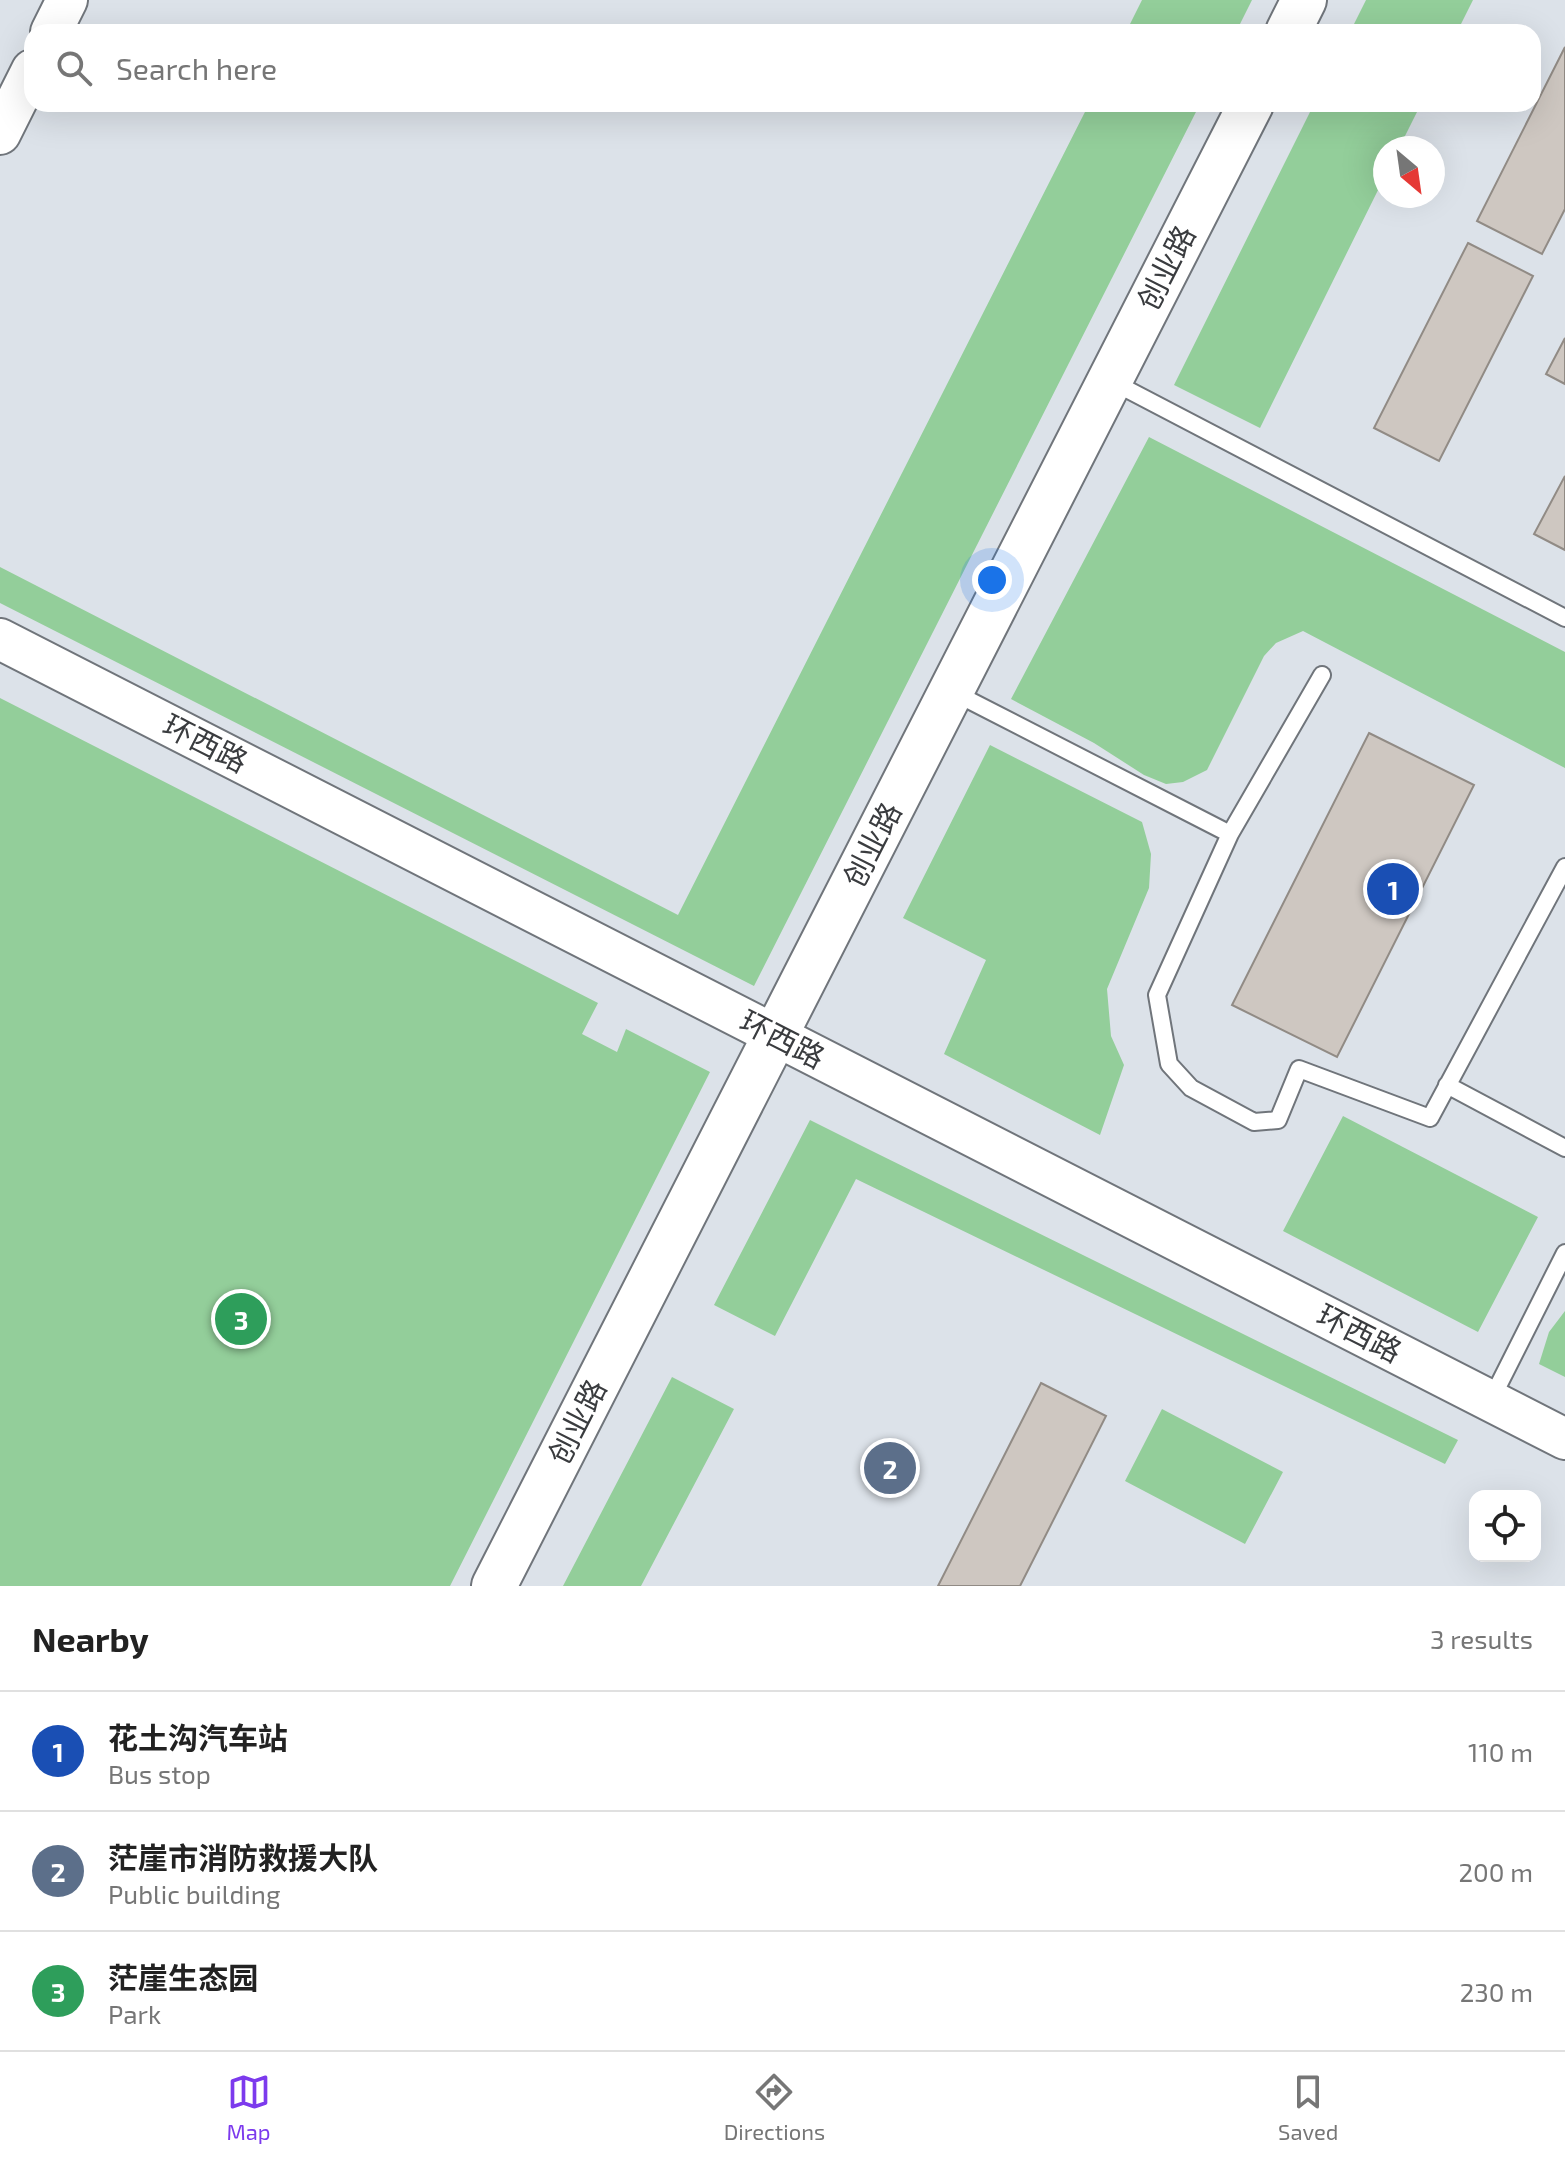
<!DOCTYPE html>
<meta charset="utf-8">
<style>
body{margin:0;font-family:"Exo 2","Noto Sans SC",sans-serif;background:#f2f2f2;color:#222}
.controls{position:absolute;right:24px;bottom:24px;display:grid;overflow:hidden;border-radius:16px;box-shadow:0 8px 32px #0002}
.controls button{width:72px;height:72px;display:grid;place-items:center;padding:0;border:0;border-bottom:2px solid #e0e0e0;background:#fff;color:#222;font:40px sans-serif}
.compass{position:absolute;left:1373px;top:136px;width:72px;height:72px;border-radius:50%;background:#fff;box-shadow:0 8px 32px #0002;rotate:151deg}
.you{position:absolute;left:992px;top:580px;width:28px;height:28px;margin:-20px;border:6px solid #fff;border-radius:50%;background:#1a73e8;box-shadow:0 0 0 12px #1a73e833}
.badge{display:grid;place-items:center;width:52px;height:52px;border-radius:50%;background:#7c3aed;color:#fff;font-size:26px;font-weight:700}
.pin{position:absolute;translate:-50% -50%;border:4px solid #fff;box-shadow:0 2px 8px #0006}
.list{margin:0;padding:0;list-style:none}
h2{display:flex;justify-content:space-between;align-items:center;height:104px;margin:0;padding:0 32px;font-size:34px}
h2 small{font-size:26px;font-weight:400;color:#767676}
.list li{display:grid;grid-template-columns:52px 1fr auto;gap:24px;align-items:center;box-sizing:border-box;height:120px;padding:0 32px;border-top:2px solid #e0e0e0}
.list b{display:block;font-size:30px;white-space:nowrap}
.list p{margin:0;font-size:26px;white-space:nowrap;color:#767676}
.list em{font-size:26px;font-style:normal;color:#767676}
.icon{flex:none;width:44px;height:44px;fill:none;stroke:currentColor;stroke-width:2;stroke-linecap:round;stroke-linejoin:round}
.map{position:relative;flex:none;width:1565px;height:1586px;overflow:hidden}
.search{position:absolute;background:#fff;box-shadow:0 8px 32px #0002;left:24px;right:24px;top:24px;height:88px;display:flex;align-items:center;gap:20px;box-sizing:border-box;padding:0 28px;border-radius:24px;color:#767676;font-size:30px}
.sheet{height:464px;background:#fff}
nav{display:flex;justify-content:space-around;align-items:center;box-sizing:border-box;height:112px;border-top:2px solid #e0e0e0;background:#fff;font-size:22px;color:#767676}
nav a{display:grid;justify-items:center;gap:4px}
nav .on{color:#7c3aed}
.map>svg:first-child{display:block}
.green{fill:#93ce9a}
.building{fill:#cec7c1;stroke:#918b85;stroke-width:2}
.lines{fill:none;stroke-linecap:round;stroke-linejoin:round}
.service-casing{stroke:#70757b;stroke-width:20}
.tertiary-casing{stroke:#70757b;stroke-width:44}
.secondary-casing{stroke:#70757b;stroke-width:48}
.service{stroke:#fff;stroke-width:16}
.tertiary{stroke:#fff;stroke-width:40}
.secondary{stroke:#fff;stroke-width:44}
.labels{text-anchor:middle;stroke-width:8;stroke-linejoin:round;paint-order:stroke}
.street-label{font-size:30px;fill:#3a3c3f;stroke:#fff}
</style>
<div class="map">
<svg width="1565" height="1586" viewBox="0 0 1565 1586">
<rect width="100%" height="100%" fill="#dce2e9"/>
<path class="green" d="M 1142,0 L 1252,0 L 1236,32 L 1126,32 Z
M 1366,0 L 1473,0 L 1457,32 L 1350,32 Z
M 1089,104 L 1200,104 L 754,986 L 0,603 L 0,567 L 678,915 Z
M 1314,104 L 1421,104 L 1399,148 L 1385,148 L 1385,176 L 1260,428 L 1174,385 Z
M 1149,437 L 1565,652 L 1565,768 L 1303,631 L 1276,643 L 1264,656 L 1207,770 L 1183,782 L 1166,784 L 1144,775 L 1094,743 L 1011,699 Z
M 0,698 L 598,1003 L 582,1034 L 617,1052 L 626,1029 L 710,1072 L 450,1586 L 0,1586 Z
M 990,745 L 1142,822 L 1151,854 L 1149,888 L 1107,989 L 1111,1036 L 1124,1065 L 1100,1135 L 944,1054 L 986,960 L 903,918 Z
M 1343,1116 L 1538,1217 L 1478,1332 L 1283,1231 Z
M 810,1120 L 870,1150 L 1458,1440 L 1445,1464 L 856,1179 L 775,1336 L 714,1305 Z
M 1565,1311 L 1565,1377 L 1539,1364 L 1549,1332 Z
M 672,1377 L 734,1409 L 641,1586 L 563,1586 Z
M 1162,1409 L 1283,1472 L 1245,1544 L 1125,1481 Z"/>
<path class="building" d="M 1565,47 L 1565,209 L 1542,254 L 1477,221 Z
M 1468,243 L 1533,276 L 1439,461 L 1374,428 Z
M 1565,338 L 1565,384 L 1546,374 Z
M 1565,476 L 1565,550 L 1534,534 Z
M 1369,733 L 1474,785 L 1337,1057 L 1232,1005 Z
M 1041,1383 L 1106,1416 L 1020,1586 L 938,1586 Z"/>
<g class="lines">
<g class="service-casing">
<path id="service" d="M 1113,382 L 1565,618
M 1322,675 L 1230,834 L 1157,995 L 1169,1064 L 1191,1088 L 1254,1122 L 1278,1120 L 1299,1069 L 1430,1118 L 1565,867
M 953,692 L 1230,834
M 1447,1085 L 1565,1148
M 1491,1400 L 1565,1253"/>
</g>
<g class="tertiary-casing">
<path id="tertiary" d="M 51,32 L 67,0
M 0,134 L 32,70
M 0,639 L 1565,1439"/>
</g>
<g class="secondary-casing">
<path id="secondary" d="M 1288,32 L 1304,0
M 494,1586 L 1251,104"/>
</g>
<use href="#service" class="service"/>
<use href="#tertiary" class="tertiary"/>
<use href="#secondary" class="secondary"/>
</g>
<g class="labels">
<g class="street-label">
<text transform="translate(1167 268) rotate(-63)" y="10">创业路</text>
<text transform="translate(205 744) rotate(27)" y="10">环西路</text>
<text transform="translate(873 845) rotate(-63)" y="10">创业路</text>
<text transform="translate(782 1040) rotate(27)" y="10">环西路</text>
<text transform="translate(1359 1334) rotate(27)" y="10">环西路</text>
<text transform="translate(578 1422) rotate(-63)" y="10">创业路</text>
</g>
</g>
</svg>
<div class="controls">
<button><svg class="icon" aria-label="locate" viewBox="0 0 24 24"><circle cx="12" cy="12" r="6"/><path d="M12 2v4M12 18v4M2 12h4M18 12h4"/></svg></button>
</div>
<svg class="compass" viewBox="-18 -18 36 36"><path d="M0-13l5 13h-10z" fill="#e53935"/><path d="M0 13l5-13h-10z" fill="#767676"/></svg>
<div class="you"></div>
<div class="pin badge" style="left:1393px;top:889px;background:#1a4fb4">1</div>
<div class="pin badge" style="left:890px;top:1468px;background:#5c6f8a">2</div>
<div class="pin badge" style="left:241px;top:1319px;background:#2e9e5b">3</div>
<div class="search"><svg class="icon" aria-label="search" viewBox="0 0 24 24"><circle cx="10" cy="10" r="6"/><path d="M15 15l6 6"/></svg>Search here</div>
</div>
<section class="sheet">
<h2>Nearby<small>3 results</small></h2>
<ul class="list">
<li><span class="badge" style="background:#1a4fb4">1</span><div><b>花土沟汽车站</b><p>Bus stop</p></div><em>110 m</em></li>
<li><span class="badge" style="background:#5c6f8a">2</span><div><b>茫崖市消防救援大队</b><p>Public building</p></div><em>200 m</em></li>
<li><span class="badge" style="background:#2e9e5b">3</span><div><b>茫崖生态园</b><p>Park</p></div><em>230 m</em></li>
</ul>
</section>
<nav>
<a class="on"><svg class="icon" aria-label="map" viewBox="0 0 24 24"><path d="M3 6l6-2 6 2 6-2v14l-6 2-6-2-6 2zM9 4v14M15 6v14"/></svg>Map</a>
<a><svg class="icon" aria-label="directions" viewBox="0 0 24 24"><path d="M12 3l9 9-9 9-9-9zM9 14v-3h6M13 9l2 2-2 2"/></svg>Directions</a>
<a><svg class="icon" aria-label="saved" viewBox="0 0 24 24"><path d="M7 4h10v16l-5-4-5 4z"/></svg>Saved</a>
</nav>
